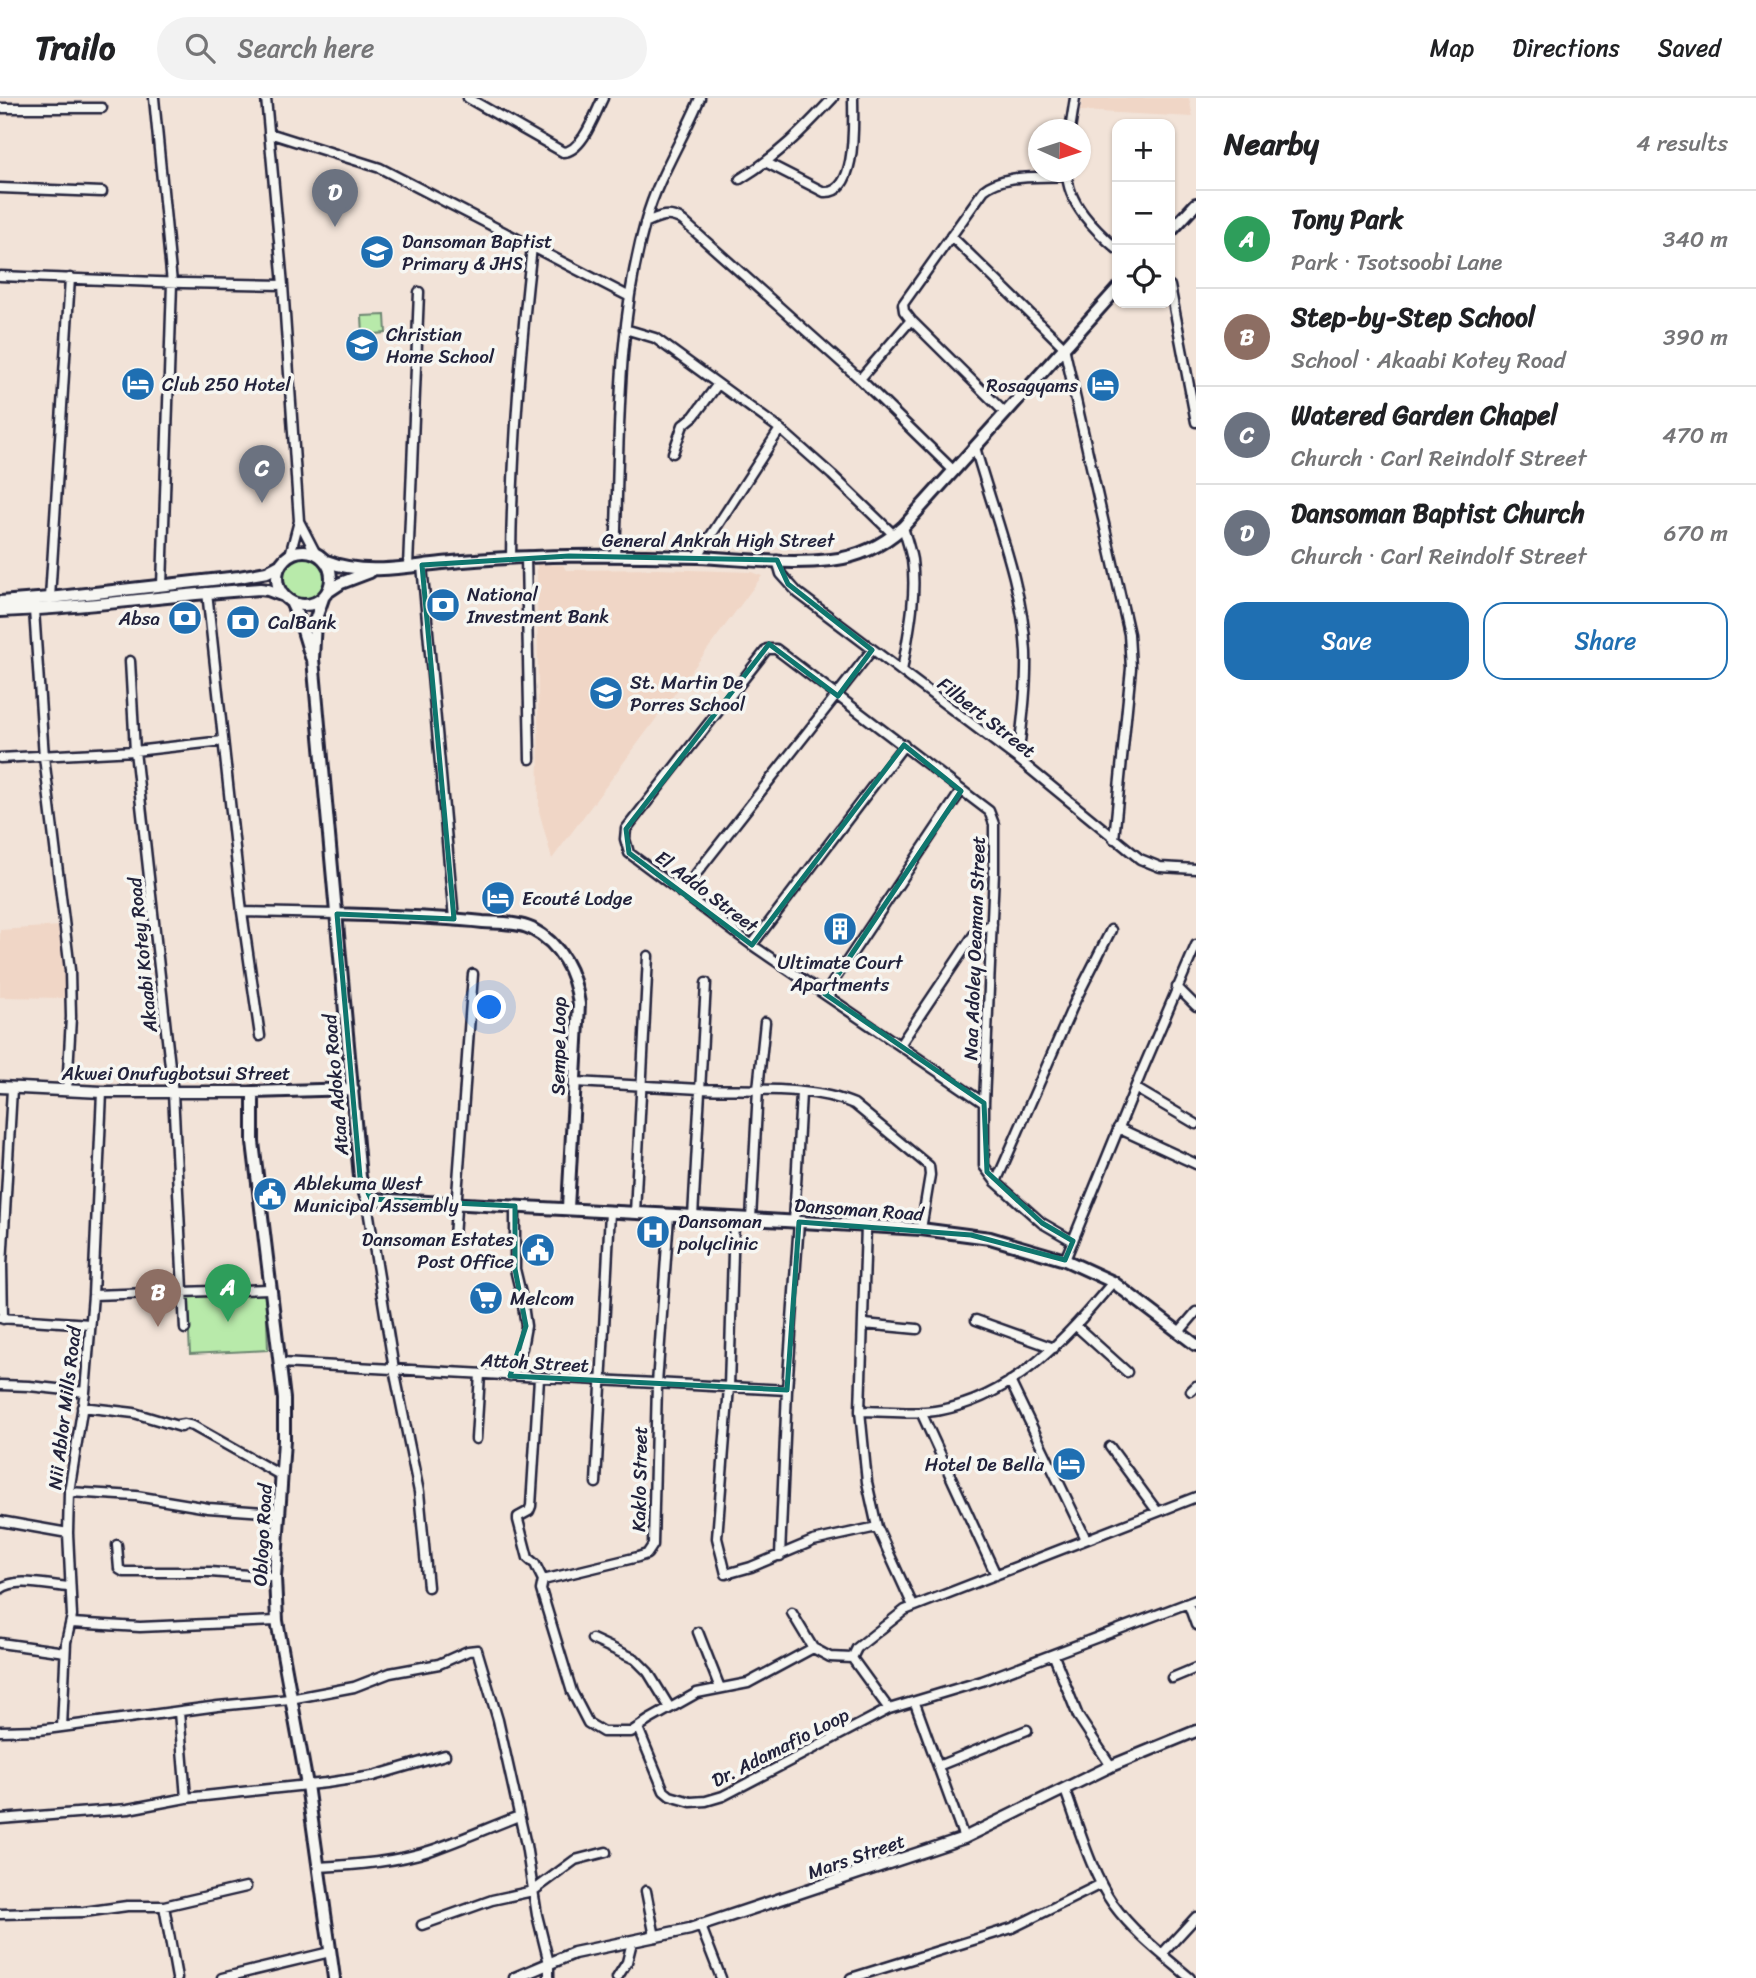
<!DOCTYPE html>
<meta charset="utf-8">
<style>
body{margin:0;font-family:Sriracha,sans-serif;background:#f2f2f2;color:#202124}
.controls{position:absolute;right:21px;top:21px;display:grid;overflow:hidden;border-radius:14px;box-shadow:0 2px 5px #0004}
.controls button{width:63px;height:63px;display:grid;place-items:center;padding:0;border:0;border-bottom:2px solid #e0e0e0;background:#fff;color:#202124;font:35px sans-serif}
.compass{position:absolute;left:1028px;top:21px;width:63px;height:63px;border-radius:50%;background:#fff;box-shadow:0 2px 5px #0004;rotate:93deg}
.you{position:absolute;left:490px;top:910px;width:24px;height:24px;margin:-18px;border:5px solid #fff;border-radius:50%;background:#1a73e8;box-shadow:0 0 0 10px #1a73e833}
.badge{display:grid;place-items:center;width:46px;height:46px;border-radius:50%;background:#1f6fb2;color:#fff;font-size:23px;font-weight:700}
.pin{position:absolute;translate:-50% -58px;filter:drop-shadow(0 2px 4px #0008)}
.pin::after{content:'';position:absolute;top:37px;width:24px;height:21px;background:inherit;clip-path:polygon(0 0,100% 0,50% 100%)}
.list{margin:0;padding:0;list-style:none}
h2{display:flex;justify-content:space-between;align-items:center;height:91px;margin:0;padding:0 28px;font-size:30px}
h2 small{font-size:23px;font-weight:400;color:#757577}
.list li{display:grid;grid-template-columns:46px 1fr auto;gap:21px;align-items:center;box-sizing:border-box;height:98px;padding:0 28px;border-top:2px solid #e0e0e0}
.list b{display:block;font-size:26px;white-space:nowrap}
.list p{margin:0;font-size:23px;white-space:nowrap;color:#757577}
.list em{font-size:23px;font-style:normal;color:#757577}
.actions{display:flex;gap:14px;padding:21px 28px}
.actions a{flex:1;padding:16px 0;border:2px solid #1f6fb2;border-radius:21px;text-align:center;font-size:24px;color:#1f6fb2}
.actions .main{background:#1f6fb2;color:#fff}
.icon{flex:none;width:38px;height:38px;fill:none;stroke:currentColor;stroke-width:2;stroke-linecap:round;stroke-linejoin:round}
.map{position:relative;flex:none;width:1196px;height:1880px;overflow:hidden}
header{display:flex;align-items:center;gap:42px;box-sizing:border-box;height:98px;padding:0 35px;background:#fff;border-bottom:2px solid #e0e0e0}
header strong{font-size:33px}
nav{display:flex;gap:38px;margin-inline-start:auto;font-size:24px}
.search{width:490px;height:63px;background:#f2f2f2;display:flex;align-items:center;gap:18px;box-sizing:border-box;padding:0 24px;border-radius:38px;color:#757577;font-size:26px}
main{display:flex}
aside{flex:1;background:#fff}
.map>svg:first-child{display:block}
.built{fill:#f0d6c6}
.green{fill:#b8eaaa;stroke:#6d8672;stroke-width:2}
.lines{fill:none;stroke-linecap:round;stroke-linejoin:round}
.minor-casing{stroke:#22223b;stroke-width:13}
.tertiary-casing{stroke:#22223b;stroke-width:15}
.secondary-casing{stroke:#22223b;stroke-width:16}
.minor{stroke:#f6f6f2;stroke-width:8}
.tertiary{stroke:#f6f6f2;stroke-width:10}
.secondary{stroke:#f6f6f2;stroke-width:10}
.marked{fill:none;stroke:#0f766e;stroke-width:5;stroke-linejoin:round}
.labels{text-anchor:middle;stroke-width:7;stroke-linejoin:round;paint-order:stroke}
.poi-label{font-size:19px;fill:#22223b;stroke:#f6f6f2;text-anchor:start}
.street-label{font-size:19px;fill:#22223b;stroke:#f6f6f2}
</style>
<header>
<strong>Trailo</strong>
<div class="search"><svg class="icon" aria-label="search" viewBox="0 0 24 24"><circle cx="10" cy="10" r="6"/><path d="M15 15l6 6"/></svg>Search here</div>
<nav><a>Map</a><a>Directions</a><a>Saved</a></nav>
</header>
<main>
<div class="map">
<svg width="1196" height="1880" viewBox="0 0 1196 1880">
<rect width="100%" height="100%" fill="#f2e3d8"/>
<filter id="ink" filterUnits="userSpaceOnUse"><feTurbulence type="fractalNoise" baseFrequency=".0143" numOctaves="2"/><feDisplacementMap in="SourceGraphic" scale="14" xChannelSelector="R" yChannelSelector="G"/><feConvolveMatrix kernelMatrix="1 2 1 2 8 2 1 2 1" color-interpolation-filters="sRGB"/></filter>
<g filter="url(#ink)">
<path class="built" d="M 1083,0 L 1189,0 L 1193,19 L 1080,13 Z
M 537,466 L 563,467 L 566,472 L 658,471 L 751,474 L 762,478 L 552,761 L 539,713 Z
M 60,828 L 66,900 L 0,899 L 0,832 Z"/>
<path class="green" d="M 385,217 L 386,235 L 363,237 L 362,218 Z
M281 479a23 23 0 1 1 46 0a23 23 0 1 1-46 0Z
M 266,1193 L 268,1252 L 190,1256 L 187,1197 Z"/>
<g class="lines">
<g class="minor-casing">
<path id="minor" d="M 154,0 L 172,185 L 162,488
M 266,0 L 283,187 L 299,423 L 290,457
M 468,0 L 563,54 C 582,54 595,16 603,0
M 0,10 L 102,10
M 1070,32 L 1075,0
M 269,35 L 380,70 L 628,198
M 767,65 L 824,94 C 858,97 853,22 853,0
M 1067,74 C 1067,105 1095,132 1117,151
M 740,81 C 777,59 804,31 833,0
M 0,90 L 102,94
M 645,125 C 659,118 669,114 683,123 L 860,281 L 954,373
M 951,138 L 1064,249 L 1129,536 L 1131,570 L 1114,741
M 0,178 L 183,185 L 283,187
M 1170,188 L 1196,324
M 625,231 L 655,240 L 780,331 L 832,377 L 894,437
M 860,281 L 911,222
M 1005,315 L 911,222 L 904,213 L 903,206 L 984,92 C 1004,75 1041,80 1067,78
M 975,349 C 993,414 1023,487 1026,554 C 1027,590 1022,626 1018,661
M 673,355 L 683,327 L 694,318 L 718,286
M 299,423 L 315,454
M 615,458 C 620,346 615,231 646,122 C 658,79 683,41 700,0
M 526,459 L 530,661
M 697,459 L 780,331
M 511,460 C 512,355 520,252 532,149
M 777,462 L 781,476 L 798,495 L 1018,661 L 1140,761 L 1160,769 L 1196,771
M 422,467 L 454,821
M 408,469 L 419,194
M 207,494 L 242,814 L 260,938
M 50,500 L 70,180
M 34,512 L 44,659 L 70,872 L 71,919 L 67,993
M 130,563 L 135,653 L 173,995 L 185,1231
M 902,573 C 908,537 917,499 912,462 C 910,451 906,440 903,429
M 0,660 L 135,653 L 223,643
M 681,795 L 872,552
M 242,814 L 337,816
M 752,847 L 904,647
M 1177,889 L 1196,908
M 825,896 L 961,693
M 900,947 L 975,835 L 992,826
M 576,984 C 617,986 658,989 700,991 C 747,993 811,987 854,1006 L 929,1068 L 930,1077 L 921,1131
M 1135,990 L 1196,1026
M 984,1005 L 752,847 L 629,755 L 625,741 L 626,731 L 767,551 L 776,551 L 989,713 L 994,726 L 994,774 L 984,1005 L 984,1068 L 996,1084 L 1042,1125 L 1073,1143
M 1118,1030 L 1196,1066
M 996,1084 L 1076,901 L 1111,832
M 366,1099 L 394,1271 L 419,1394 L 428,1489
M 635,1115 L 648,858
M 669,1118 L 657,1286 L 653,1447 L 647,1456 L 638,1459 L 543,1482 L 541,1492 L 572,1594 L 588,1625 L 603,1634 L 631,1634 L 649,1622 L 697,1595 L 748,1585 L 813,1550
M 693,1119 L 706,885
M 734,1121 L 729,1289 L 717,1440 L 726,1476 L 751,1469 L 813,1443 L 877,1429
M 751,1121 L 758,991 L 765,924
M 794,1124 L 801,995
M 866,1128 L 860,1313 L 867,1384 L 877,1429 L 913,1508
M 454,1139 L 473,876
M 1065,1162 L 1142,973 L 1196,847
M 93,1197 L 270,1191
M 0,1220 L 90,1226
M 3,1221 L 2,1167 L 12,991
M 976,1222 L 1054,1250
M 864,1226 L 917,1231
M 1076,1228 L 1127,1274
M 1179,1234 L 1196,1214
M 281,1265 L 787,1292
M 510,1278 L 522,1250 L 526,1228 L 522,1200 L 515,1171 L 515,1108
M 539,1280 L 531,1408 L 529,1413 L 518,1419 L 518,1422 L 528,1460 L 535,1466 L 543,1482
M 1010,1283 L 1086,1441
M 0,1287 L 29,1288 L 85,1294
M 1191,1293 L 1196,1288
M 82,1309 L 134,1315 L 181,1329
M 860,1313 C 887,1313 915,1317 941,1312 C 1015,1298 1067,1239 1113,1184
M 921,1314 L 996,1477
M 178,1327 L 184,1326 L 193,1328 L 282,1378
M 476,1341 L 480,1276
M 1110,1349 L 1157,1413
M 596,1385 L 610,1114
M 69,1394 L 136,1398 L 208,1410 L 279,1415
M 0,1423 L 68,1435
M 117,1447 L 119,1471 L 124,1474 L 210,1474 L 275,1479
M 780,1458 L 787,1292 L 799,1124
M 0,1491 C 17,1478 49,1488 69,1489
M 1188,1505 L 1196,1527
M 792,1515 L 813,1550 L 830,1559 L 852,1560
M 71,1525 L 140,1529 L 277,1523
M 698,1534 L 720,1590
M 592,1541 L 635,1561 L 648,1574 L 670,1610
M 0,1545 L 65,1554
M 1054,1558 L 1078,1618 L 1111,1668
M 852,1560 L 857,1550 L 905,1512 L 1196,1399
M 852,1560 L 889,1611
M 1172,1580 L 1196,1570
M 915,1605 L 964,1740
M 179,1614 L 186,1700
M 62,1629 L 66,1544 L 72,1518 L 68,1435 L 69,1394 L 85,1294 L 93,1197 L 102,994
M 638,1630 L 664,1693 L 670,1698 L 691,1704 L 706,1703 L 723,1698 L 889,1611 L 982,1583 L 1196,1502
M 0,1633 L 39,1632 L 218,1608 L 290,1601 L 354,1589 L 390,1575 L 439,1566 L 468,1553 L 477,1552 L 498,1622 L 526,1747 L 537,1817 L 549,1865 L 549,1880
M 938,1668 L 1027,1632
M 1065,1692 C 1078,1727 1092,1777 1113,1806 C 1134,1835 1163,1857 1190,1880
M 0,1721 L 128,1711 L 186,1700 L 326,1685 L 373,1678 L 445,1657
M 318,1769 C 356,1767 396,1764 432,1752 C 461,1742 490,1729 519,1718
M 646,1793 L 655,1839
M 164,1808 L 177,1880
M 0,1816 L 84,1814 L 127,1808 L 164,1808 L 246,1789
M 700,1826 L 721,1880
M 422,1827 L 492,1802 L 533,1793 L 575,1762 L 606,1754
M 1162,1856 L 1196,1819
M 222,1880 L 330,1854
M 617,1880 L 627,1864 L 632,1844
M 851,1880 L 1012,1830 L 1101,1786"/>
</g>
<g class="tertiary-casing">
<path id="tertiary" d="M 0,989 L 102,994 L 253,994
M 515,1880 L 574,1855 L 690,1831 L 964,1740 L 1111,1668 L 1196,1633"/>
</g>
<g class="secondary-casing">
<path id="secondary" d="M 1170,134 L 1196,106
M277 480a27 27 0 1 1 54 0a27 27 0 1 1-54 0Z
M 326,463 C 364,478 403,469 442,465 C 527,456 613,457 698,459 C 742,461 788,467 831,462 C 859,459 882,448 903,429 L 1117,191
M 329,493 L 341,485 L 370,474
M 323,500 L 315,523 L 313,561 L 360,1079 L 366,1099 L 371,1101 L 751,1121 L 921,1131 L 990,1140 L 1065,1162 L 1113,1184 L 1196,1247
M 0,504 L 50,500 L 239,479 L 267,474 L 280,467
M 291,504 L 300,523 L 311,559
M 0,513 C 87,510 173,496 260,491 L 268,492 L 284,498
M 337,816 C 386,818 435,819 483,824 C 498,825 518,824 532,831 C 561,846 575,875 579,906 L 568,1110
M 334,1880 L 307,1687 L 277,1523 L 275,1479 L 284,1342 L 284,1301 L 253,1044 L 253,994 L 353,991"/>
</g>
<use href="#minor" class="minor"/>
<use href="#tertiary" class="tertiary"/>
<use href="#secondary" class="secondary"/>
</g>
</g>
<path class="marked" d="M 569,458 L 777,462 L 788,486 L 872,552 L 838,598 L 769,546 L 626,731 L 629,755 L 752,847 L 904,647 L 961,693 L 825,896 L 984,1005 L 987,1074 L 1042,1125 L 1073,1143 L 1065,1162 L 971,1137 L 799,1124 L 787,1292 L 510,1278 L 526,1228 L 515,1171 L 515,1108 L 371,1101 L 360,1079 L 337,816 L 454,821 L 422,467 Z"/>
<defs>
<g id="school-disc" transform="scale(1.75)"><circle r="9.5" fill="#1f6fb2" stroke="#f6f6f2"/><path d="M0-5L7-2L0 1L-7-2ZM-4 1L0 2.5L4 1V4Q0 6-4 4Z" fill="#fff"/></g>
<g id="hotel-disc" transform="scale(1.75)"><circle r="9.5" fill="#1f6fb2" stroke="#f6f6f2"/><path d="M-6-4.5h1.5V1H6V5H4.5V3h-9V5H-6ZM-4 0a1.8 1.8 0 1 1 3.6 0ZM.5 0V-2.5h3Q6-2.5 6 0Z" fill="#fff"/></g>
<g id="bank-disc" transform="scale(1.75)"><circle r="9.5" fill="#1f6fb2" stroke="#f6f6f2"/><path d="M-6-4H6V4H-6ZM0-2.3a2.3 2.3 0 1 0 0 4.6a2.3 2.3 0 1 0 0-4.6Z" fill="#fff"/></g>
<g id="building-disc" transform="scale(1.75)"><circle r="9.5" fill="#1f6fb2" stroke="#f6f6f2"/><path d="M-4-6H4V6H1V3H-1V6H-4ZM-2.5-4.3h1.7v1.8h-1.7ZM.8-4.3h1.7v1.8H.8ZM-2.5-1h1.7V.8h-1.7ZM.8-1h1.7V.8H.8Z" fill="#fff"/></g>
<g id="civic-disc" transform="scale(1.75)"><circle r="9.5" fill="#1f6fb2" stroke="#f6f6f2"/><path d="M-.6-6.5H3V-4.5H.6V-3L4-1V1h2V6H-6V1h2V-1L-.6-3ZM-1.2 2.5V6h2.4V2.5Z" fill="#fff"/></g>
<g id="hospital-disc" transform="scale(1.75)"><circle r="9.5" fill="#1f6fb2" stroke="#f6f6f2"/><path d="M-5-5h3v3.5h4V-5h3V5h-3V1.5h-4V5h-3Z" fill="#fff"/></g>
<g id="supermarket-disc" transform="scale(1.75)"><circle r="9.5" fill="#1f6fb2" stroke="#f6f6f2"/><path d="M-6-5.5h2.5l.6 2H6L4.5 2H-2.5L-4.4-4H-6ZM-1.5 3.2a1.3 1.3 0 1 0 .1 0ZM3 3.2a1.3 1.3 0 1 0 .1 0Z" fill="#fff"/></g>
</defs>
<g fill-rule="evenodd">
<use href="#school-disc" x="377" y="154"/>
<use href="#school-disc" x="362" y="247"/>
<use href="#hotel-disc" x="138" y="286"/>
<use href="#hotel-disc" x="1103" y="287"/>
<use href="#bank-disc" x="443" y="507"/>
<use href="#bank-disc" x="185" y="520"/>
<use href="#bank-disc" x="243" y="524"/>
<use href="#school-disc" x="606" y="595"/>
<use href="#hotel-disc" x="498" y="800"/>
<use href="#building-disc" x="840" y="831"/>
<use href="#civic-disc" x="270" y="1096"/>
<use href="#hospital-disc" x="653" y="1134"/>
<use href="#civic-disc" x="538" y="1152"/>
<use href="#supermarket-disc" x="486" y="1200"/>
<use href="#hotel-disc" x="1069" y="1366"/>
</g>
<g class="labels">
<g class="poi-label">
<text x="402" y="150">Dansoman Baptist<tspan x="402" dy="22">Primary &amp; JHS</tspan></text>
<text x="386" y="243">Christian<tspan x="386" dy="22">Home School</tspan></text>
<text x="162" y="293">Club 250 Hotel</text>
<text x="1078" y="294" text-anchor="end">Rosagyams</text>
<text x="467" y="503">National<tspan x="467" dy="22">Investment Bank</tspan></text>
<text x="160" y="527" text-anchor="end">Absa</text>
<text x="268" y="531">CalBank</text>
<text x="630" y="591">St. Martin De<tspan x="630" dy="22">Porres School</tspan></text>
<text x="522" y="807">Ecouté Lodge</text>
<text x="840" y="871" text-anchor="middle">Ultimate Court<tspan x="840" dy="22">Apartments</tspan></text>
<text x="294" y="1092">Ablekuma West<tspan x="294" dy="22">Municipal Assembly</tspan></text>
<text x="678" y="1130">Dansoman<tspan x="678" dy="22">polyclinic</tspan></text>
<text x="514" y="1148" text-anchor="end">Dansoman Estates<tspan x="514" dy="22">Post Office</tspan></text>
<text x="510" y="1207">Melcom</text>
<text x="1044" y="1373" text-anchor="end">Hotel De Bella</text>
</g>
<g class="street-label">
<text x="718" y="449">General Ankrah High Street</text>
<text transform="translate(987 619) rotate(38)" y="7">Filbert Street</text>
<text transform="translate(707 793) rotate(37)" y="7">El Addo Street</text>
<text transform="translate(974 850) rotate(-88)" y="7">Naa Adoley Oeaman Street</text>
<text transform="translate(142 857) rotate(-96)" y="7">Akaabi Kotey Road</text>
<text transform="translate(558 948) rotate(-89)" y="7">Sempe Loop</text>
<text x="176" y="982">Akwei Onufugbotsui Street</text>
<text transform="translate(335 987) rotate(-95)" y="7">Ataa Adoko Road</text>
<text transform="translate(859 1111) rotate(4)" y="7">Dansoman Road</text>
<text transform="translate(535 1264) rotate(3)" y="7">Attoh Street</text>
<text transform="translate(64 1310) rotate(-83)" y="7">Nii Ablor Mills Road</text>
<text transform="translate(639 1381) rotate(-89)" y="7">Kaklo Street</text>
<text transform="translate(262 1437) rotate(-87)" y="7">Oblogo Road</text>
<text transform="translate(780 1649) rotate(-27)" y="7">Dr. Adamafio Loop</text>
<text transform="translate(856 1758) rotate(-19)" y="7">Mars Street</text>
</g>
</g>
</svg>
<div class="controls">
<button>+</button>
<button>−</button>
<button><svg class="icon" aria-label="locate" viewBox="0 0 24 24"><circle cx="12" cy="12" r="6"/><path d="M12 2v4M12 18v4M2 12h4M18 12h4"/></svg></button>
</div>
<svg class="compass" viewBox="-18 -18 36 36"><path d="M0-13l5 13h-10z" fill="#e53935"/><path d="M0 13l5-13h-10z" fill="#757577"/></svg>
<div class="you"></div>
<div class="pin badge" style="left:228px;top:1224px;background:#2e9e5b">A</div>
<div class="pin badge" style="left:158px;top:1229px;background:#8d6e63">B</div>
<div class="pin badge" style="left:262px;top:405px;background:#6b7280">C</div>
<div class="pin badge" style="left:335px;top:129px;background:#6b7280">D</div>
</div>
<aside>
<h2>Nearby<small>4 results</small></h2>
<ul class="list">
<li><span class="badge" style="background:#2e9e5b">A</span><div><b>Tony Park</b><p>Park · Tsotsoobi Lane</p></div><em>340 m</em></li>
<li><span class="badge" style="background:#8d6e63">B</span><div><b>Step-by-Step School</b><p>School · Akaabi Kotey Road</p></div><em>390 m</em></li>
<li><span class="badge" style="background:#6b7280">C</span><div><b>Watered Garden Chapel</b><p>Church · Carl Reindolf Street</p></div><em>470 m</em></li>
<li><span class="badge" style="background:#6b7280">D</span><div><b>Dansoman Baptist Church</b><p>Church · Carl Reindolf Street</p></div><em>670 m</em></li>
</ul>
<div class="actions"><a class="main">Save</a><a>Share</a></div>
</aside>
</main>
